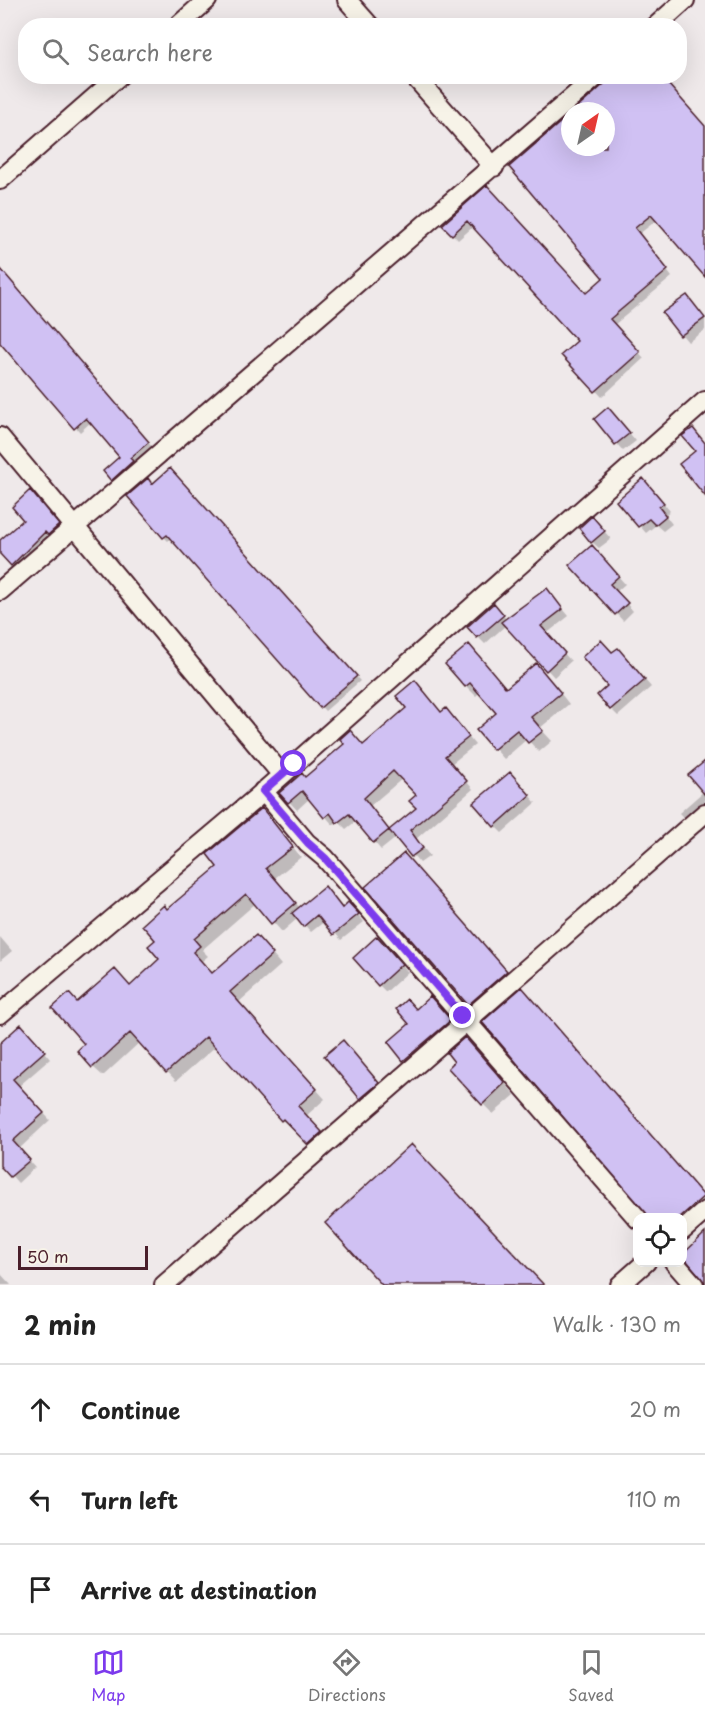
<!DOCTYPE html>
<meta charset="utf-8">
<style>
body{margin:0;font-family:"Playpen Sans",sans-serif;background:#f2f2f2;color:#222}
.controls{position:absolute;right:18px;bottom:18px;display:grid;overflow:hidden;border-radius:12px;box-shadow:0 6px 24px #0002}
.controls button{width:54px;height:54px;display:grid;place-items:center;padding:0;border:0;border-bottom:2px solid #e0e0e0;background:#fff;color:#222;font:30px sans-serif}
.compass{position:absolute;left:561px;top:102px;width:54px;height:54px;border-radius:50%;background:#fff;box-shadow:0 6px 24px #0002;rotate:34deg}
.scale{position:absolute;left:18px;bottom:15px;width:130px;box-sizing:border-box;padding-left:6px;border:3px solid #4a1f2b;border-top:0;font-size:16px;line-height:21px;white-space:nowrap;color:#4a1f2b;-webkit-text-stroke:4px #f7f3e8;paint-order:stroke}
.stop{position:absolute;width:18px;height:18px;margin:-14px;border:4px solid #7c3aed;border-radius:50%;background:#fff}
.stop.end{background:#7c3aed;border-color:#fff;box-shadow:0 2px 6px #0008}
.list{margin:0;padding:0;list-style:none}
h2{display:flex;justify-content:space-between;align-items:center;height:78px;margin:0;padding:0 24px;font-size:26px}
h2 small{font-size:20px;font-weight:400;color:#767676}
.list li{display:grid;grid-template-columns:39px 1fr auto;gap:18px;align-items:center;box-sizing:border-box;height:90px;padding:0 24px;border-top:2px solid #e0e0e0}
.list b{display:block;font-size:22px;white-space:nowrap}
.list em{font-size:20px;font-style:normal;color:#767676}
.icon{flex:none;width:33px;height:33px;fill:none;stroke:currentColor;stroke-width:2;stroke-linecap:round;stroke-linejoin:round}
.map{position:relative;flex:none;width:705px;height:1285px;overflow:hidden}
.search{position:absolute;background:#fff;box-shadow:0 6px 24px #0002;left:18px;right:18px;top:18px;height:66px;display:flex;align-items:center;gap:15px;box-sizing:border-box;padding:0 21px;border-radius:24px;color:#767676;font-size:22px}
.sheet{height:348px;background:#fff}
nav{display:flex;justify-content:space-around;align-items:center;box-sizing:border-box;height:84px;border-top:2px solid #e0e0e0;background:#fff;font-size:16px;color:#767676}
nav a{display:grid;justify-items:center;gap:3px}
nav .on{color:#7c3aed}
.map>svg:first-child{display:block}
.shadow{fill:#0003;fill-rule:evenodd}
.building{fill:#d0c1f3;stroke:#4a1f2b;stroke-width:1.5;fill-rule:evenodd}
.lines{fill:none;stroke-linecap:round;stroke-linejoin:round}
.minor-casing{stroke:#4a1f2b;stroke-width:22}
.minor{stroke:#f7f3e8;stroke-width:18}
.route{stroke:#7c3aed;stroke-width:8}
</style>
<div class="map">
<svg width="705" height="1285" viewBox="0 0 705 1285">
<rect width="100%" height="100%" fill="#efe9ea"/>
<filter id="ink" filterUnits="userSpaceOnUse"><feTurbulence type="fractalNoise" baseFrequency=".0167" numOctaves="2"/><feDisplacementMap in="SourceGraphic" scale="12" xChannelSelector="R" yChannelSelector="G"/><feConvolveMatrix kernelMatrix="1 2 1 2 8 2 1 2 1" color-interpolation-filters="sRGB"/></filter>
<g filter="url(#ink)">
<path class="shadow" d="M 615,76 L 705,128 L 705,274 L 657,220 L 639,234 L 672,277 L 614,325 L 644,358 L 602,397 L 563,355 L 579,341 L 474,226 L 458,240 L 444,225 L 487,187 L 586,295 L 605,278 L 511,167 L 570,116 L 570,147 L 606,147 L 606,111 L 576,111 Z
M 0,270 L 152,447 L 133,463 L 136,466 L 116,484 L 112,480 L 121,457 L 91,422 L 80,432 L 0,341 Z
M 693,303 L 705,319 L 705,330 L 688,342 L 664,313 Z
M 615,416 L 636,441 L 623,451 L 596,419 Z
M 170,470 L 360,681 L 325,711 L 171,538 L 168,541 L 164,537 L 153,485 Z
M 650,487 L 670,511 L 665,515 L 672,524 L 663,531 L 656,525 L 646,533 L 618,501 Z
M 37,499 L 65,533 L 19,572 L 0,551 L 0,542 L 25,520 Z
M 599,525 L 611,539 L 599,548 L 592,542 Z
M 599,554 L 625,584 L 616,592 L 633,611 L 623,621 L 572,566 Z
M 553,597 L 569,616 L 546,634 L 571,661 L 554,677 L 506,625 L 485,644 L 478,637 L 500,612 L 506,619 L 515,612 L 517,614 Z
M 612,654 L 624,656 L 651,687 L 618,716 L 611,709 L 609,686 Z
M 478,655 L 507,689 L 546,675 L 569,704 L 540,728 L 552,741 L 539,752 L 527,739 L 504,759 L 478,730 L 498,713 L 480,692 L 476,696 L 466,686 Z
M 442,713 L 453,718 L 475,745 L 451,764 L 473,789 L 416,839 L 430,856 L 420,863 L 397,837 L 381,850 L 356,821 L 346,829 L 338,821 L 333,825 L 310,798 L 297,810 L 281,793 L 363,747 ZM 403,778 L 418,795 L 418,809 L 390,831 L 370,806 Z
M 705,766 L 705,811 L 690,824 L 679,813 L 704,791 Z
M 516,780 L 536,803 L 502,833 L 495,826 Z
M 262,810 L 301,857 L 275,878 L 300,908 L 355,911 L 364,922 L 341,940 L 325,921 L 311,932 L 298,918 L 282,932 L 256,903 L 202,950 L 208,956 L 201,962 L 213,975 L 266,947 L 281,965 L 239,1002 L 325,1099 L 306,1116 L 331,1142 L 318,1153 L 282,1120 L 216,1046 L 176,1081 L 140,1042 L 103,1076 L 93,1067 L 78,1003 L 130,987 L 161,959 L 157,940 L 168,911 L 219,867 Z
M 404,855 L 509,974 L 472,1007 L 469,1004 Z
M 0,937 L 12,951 L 0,961 Z
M 384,945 L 408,972 L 386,992 L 379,985 Z
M 522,990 L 705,1198 L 682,1220 L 682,1218 L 649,1218 Z
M 437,1005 L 456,1028 L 411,1067 L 390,1042 L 411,1024 L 416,1011 Z
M 28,1033 L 50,1059 L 19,1086 L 50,1120 L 19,1149 L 35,1167 L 18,1183 L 3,1166 L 0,1169 L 0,1044 Z
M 476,1050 L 515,1095 L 493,1114 L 483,1104 L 456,1062 Z
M 354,1053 L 388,1094 L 372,1108 L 361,1098 Z
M 0,1273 L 11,1285 L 0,1285 Z"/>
<path class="building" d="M 613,76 L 661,76 L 705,126 L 705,277 L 651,215 L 635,228 L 668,270 L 610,319 L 640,352 L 595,392 L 561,355 L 577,341 L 467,221 L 452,235 L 442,225 L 487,185 L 586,293 L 603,278 L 509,167 L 570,114 L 570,147 L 606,147 L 606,111 L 574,111 Z
M 0,268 L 149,442 L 130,458 L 133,461 L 111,481 L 103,471 L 119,457 L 86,418 L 74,429 L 0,343 Z
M 687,295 L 705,318 L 680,336 L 662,313 Z
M 608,407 L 630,433 L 615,445 L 594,419 Z
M 693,428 L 705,443 L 705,496 L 679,464 L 695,451 L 682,436 Z
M 170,468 L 357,676 L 320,708 L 167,535 L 163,538 L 127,496 L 148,478 L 152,484 Z
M 643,478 L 664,503 L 659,507 L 666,516 L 655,525 L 649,519 L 638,527 L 616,501 Z
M 30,490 L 59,525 L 48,535 L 45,532 L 11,566 L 0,554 L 0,540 L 23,520 L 12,507 Z
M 592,516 L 605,531 L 591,543 L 579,528 Z
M 592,545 L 619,576 L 610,584 L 628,603 L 615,615 L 569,565 Z
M 547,588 L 563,609 L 541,626 L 565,653 L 546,671 L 501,622 Z
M 494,603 L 504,615 L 477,638 L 467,627 Z
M 601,640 L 612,652 L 618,648 L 645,680 L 610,710 L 597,695 L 607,686 L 582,657 Z
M 469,644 L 506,688 L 536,663 L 561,693 L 531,717 L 543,731 L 528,743 L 517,730 L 493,750 L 476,730 L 496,713 L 470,683 L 465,687 L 445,664 Z
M 415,680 L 441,712 L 446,708 L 469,737 L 445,756 L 467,781 L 410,830 L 423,848 L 411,857 L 389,830 L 373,843 L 349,814 L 337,823 L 330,813 L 324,818 L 302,791 L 288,803 L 279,793 L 302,773 L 305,777 L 344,744 L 340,739 L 350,730 L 363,745 L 406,708 L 396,696 ZM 393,771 L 416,795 L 409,801 L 416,808 L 389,830 L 364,798 Z
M 705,761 L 705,795 L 688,775 Z
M 510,772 L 530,795 L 494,827 L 473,803 Z
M 262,808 L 293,847 L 266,868 L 296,903 L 271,924 L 246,894 L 194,939 L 200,946 L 193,952 L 212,973 L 256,935 L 273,954 L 230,992 L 317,1089 L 298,1106 L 322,1132 L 308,1145 L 283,1119 L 281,1121 L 206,1037 L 166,1073 L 130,1033 L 92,1068 L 77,1051 L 84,1044 L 52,1008 L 69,993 L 77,1002 L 115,969 L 130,986 L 159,959 L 148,946 L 155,940 L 142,925 L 164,905 L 167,909 L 217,867 L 207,854 Z
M 404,853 L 507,971 L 468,1005 L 365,887 Z
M 325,886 L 342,908 L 348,902 L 359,914 L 333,935 L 317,915 L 303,927 L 292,913 Z
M 377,936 L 402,964 L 378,986 L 353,958 Z
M 522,987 L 704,1196 L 679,1218 L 649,1218 L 482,1022 Z
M 430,996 L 451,1020 L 403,1061 L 388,1042 L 409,1024 L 396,1009 L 407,999 L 416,1009 Z
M 21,1024 L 45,1051 L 13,1079 L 44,1113 L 13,1141 L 30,1160 L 10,1177 L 0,1166 L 0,1043 Z
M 465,1037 L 505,1083 L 482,1105 L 448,1068 L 454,1062 L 447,1053 Z
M 343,1040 L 379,1083 L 360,1099 L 324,1056 Z
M 411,1144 L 544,1285 L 382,1285 L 325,1223 Z
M 705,1233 L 705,1283 L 682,1255 Z"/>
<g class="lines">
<g class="minor-casing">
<path id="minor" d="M 347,0 L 370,26
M 178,26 L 207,0
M 656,26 L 685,0
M 414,76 L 494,167
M 0,180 L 119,76
M 0,437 L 282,775
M 0,591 L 597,76
M 263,791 L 307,843 L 325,858 L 638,1219
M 0,1014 L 255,799 L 705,401
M 682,1231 L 705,1211
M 674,1262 L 694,1285
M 164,1285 L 705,813
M 620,1285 L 646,1262"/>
</g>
<use href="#minor" class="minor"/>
</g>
</g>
<g class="lines" filter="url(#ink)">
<path class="route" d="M 294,764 L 263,791 L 308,843 L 325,858 L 463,1016"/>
</g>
</svg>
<div class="controls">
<button><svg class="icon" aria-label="locate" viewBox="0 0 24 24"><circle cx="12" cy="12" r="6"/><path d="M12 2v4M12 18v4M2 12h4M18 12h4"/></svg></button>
</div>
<svg class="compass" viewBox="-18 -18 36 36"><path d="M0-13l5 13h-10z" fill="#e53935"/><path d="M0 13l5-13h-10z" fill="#767676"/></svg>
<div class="scale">50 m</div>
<div class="stop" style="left:294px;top:764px"></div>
<div class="stop end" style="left:463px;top:1016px"></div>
<div class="search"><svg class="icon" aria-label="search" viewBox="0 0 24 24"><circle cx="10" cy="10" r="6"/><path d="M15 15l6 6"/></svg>Search here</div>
</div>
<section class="sheet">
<h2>2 min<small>Walk · 130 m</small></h2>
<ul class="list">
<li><svg class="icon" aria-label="ahead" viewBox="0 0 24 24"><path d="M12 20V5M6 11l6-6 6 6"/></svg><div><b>Continue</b></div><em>20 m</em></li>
<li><svg class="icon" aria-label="left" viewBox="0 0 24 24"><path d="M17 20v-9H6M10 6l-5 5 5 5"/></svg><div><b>Turn left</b></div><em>110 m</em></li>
<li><svg class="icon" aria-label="arrive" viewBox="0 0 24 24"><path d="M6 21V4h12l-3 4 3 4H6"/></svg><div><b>Arrive at destination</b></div></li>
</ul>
</section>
<nav>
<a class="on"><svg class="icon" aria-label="map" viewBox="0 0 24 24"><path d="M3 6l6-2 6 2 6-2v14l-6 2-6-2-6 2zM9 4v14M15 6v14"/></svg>Map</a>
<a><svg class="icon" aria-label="directions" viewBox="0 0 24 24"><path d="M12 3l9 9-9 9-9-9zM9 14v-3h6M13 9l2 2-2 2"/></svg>Directions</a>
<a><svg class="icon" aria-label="saved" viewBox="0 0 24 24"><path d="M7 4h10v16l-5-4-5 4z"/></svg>Saved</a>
</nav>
